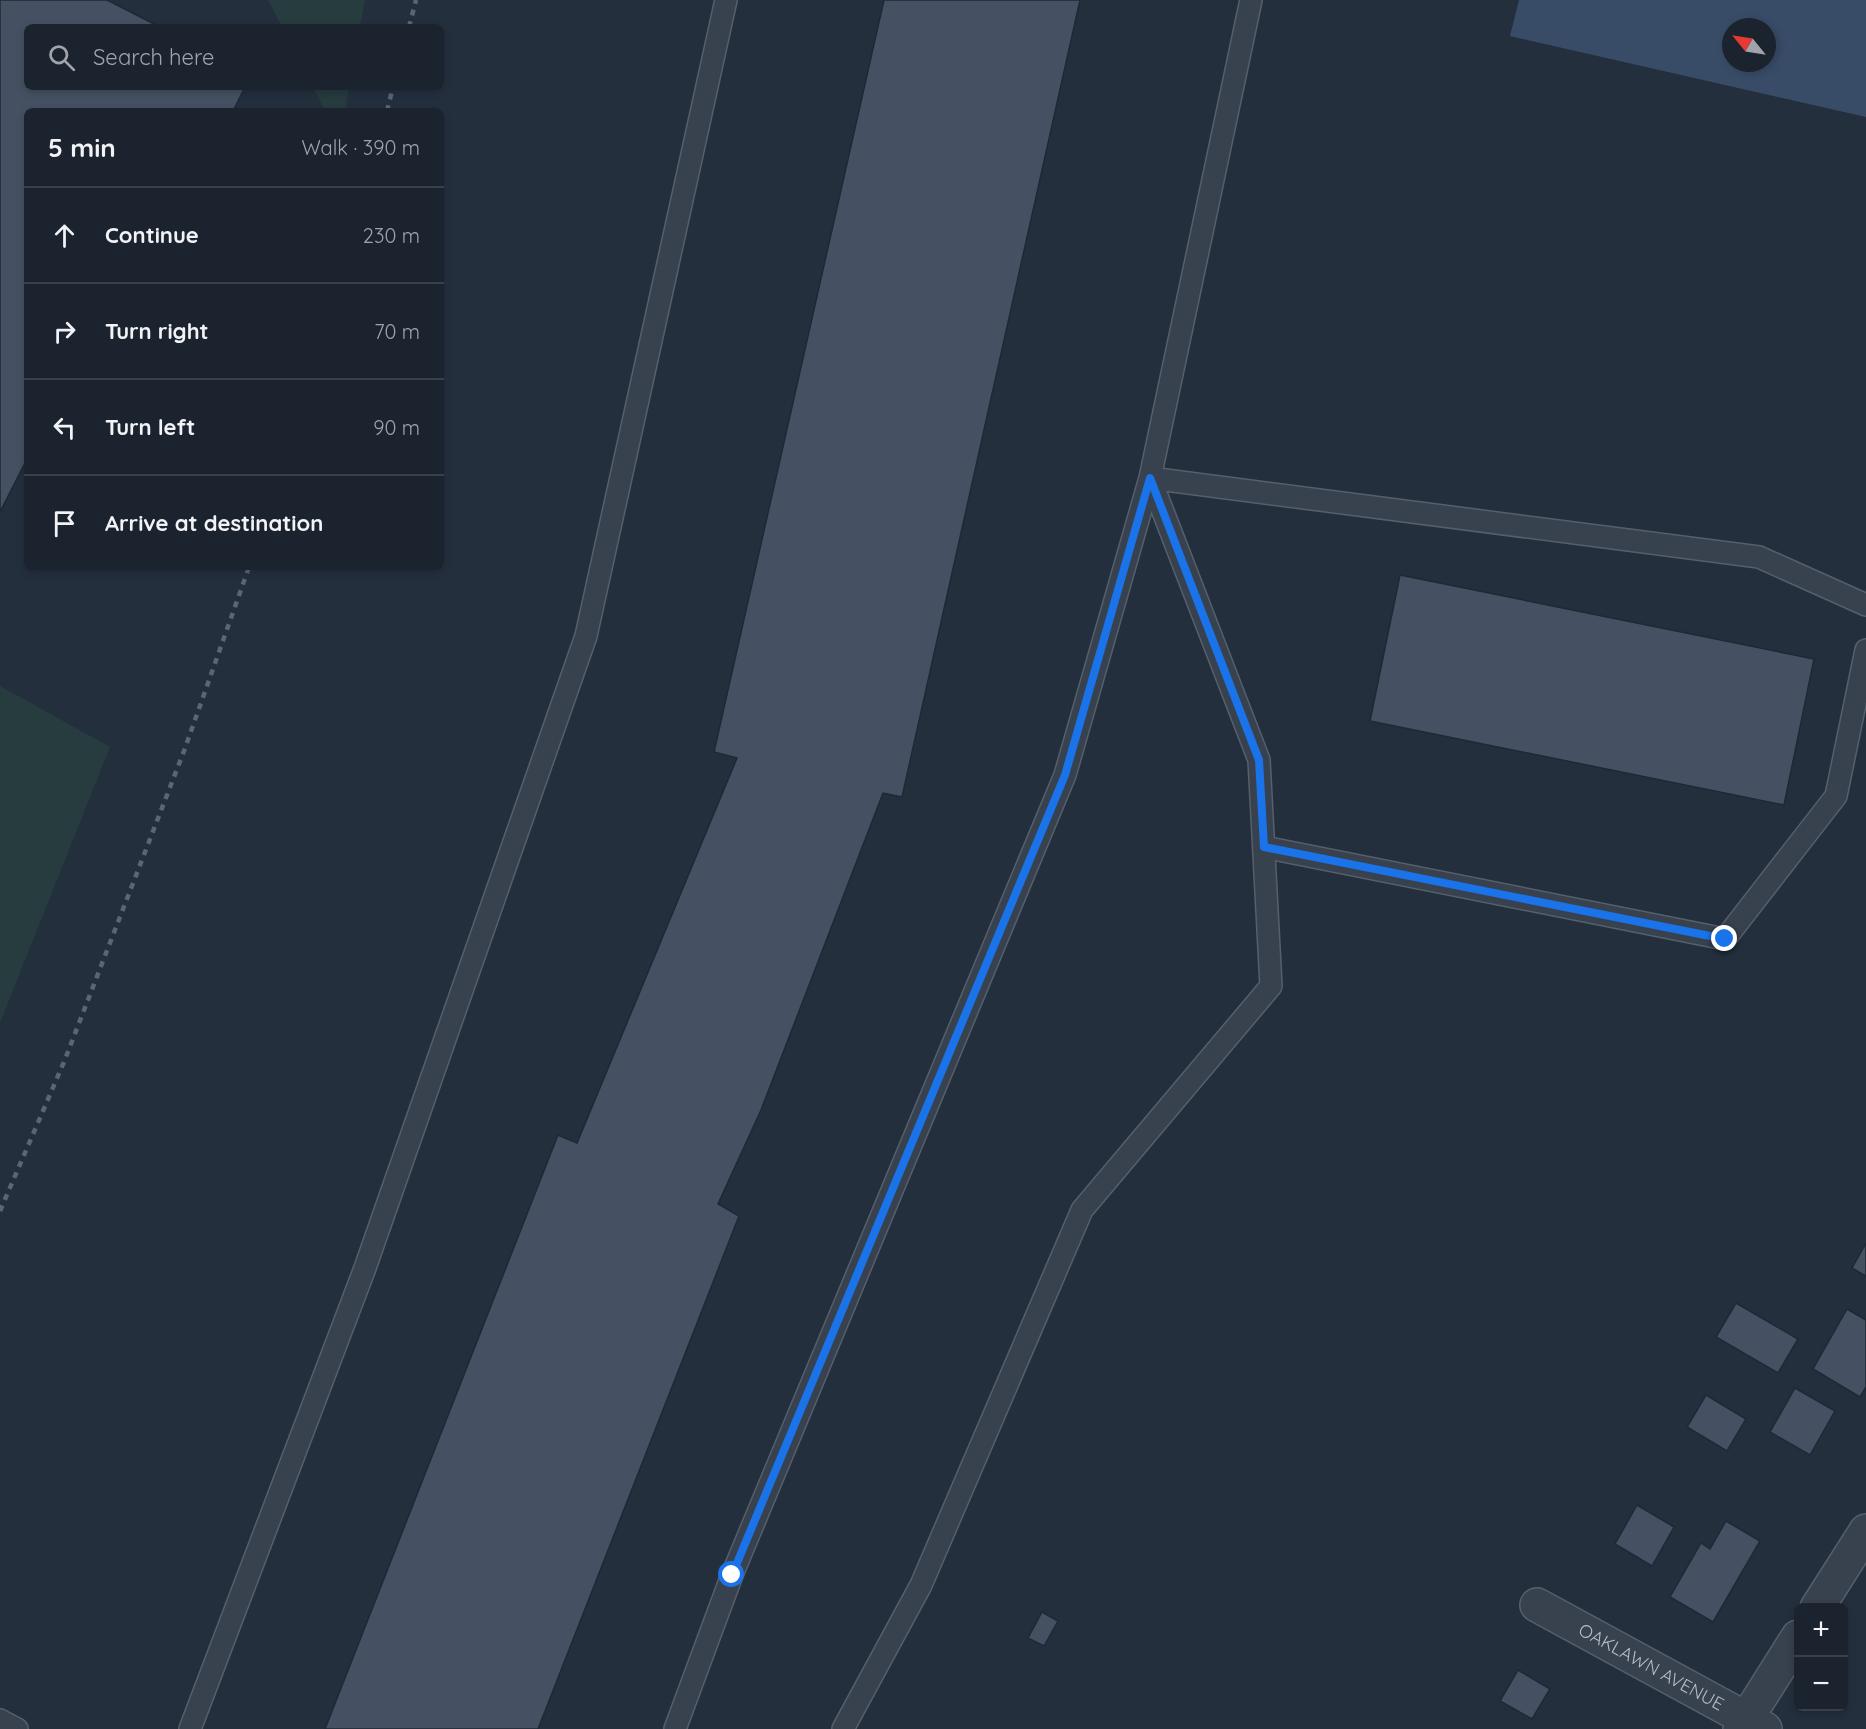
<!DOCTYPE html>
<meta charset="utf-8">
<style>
body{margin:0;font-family:Quicksand,sans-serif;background:#282f3a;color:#f1f3f6}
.controls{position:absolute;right:18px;bottom:18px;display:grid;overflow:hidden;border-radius:9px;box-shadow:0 3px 9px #0003}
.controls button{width:54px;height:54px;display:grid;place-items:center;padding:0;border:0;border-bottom:2px solid #39404a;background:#1b232e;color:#f1f3f6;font:30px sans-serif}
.compass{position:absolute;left:1722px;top:18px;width:54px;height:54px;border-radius:50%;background:#1b232e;box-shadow:0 3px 9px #0003;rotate:300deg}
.stop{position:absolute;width:18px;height:18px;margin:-14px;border:4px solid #1a73e8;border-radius:50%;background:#fff}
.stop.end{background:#1a73e8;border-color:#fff;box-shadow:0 2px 6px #0008}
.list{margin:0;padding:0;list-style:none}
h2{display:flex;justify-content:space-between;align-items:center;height:78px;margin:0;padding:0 24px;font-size:26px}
h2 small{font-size:20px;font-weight:400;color:#a0a4aa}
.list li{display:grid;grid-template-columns:39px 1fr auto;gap:18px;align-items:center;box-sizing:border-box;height:96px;padding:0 24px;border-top:2px solid #39404a}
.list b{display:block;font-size:22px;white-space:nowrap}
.list em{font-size:20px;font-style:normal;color:#a0a4aa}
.icon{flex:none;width:33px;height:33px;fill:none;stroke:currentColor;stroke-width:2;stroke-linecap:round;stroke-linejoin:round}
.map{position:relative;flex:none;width:1866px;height:1729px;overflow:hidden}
.search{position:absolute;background:#1b232e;box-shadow:0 3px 9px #0003;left:24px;top:24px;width:420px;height:66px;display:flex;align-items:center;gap:15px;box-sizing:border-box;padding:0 21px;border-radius:9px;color:#a0a4aa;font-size:22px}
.panel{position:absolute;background:#1b232e;box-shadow:0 3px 9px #0003;left:24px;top:108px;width:420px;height:462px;border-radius:9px}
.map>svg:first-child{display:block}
.green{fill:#263c3f}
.water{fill:#394c67;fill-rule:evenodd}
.building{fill:#455162;stroke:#1f2835;stroke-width:1.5}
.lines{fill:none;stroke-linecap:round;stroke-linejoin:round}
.service-casing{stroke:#565f6c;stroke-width:24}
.minor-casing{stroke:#565f6c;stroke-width:36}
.service{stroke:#38414e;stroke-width:21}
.minor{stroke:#38414e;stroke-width:33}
.rail{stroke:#5a6575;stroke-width:4.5;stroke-dasharray:6 6;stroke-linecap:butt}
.route{stroke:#1a73e8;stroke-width:8}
.labels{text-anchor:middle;stroke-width:6;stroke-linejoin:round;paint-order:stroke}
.street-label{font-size:18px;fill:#b4bcc9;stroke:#1d2633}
</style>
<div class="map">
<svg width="1866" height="1729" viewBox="0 0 1866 1729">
<rect width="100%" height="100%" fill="#242f3e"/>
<path class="green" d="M 268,0 L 365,0 L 360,27 L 282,27 Z
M 313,87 L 349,87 L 345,111 L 325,111 Z
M 0,686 L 110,747 L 0,1023 Z"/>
<path class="water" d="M 1519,0 L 1866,0 L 1866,117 L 1510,36 ZM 1731,27 L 1767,27 L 1767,63 L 1731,63 Z"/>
<path class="building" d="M 0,0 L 107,0 L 160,27 L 27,27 L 27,87 L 245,87 L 233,111 L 27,111 L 27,459 L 0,512 Z
M 884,0 L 1080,0 L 902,797 L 883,793 L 761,1110 L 718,1204 L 739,1216 L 538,1729 L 325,1729 L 558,1135 L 577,1143 L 737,758 L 714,752 Z
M 1400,575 L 1814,659 L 1784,805 L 1370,721 Z
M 1866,1243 L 1866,1276 L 1852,1268 Z
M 1736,1303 L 1798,1339 L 1778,1373 L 1716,1337 Z
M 1847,1309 L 1866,1320 L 1866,1387 L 1860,1397 L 1813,1369 Z
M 1795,1388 L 1835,1411 L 1810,1455 L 1770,1432 Z
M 1706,1395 L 1746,1419 L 1727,1451 L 1687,1427 Z
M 1637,1505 L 1674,1527 L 1652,1566 L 1615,1544 Z
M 1726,1521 L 1760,1541 L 1713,1622 L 1670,1597 L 1701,1543 L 1710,1549 Z
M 1042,1612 L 1058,1621 L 1044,1646 L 1028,1638 Z
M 1518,1670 L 1550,1689 L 1532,1719 L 1500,1701 Z"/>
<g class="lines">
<g class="service-casing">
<path id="service" d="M 1264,847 L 1725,939 L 1836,796 L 1866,650
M 0,1720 L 17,1729
M 190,1729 L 365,1268 L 586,636 L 726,0
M 675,1729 L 732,1575 L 1065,775 L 1150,478 L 1251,0
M 843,1729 L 921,1585 L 1082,1210 L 1271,986 L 1259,760 L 1150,478 L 1759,557 L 1866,605"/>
</g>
<g class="minor-casing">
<g id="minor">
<path id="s1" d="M 1537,1605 L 1765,1729"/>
<path d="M 1817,1608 L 1866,1531"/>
<path d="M 1740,1729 L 1798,1637"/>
</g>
</g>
<use href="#service" class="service"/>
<use href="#minor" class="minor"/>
<path class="rail" d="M 409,27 L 416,0
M 387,111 L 393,87
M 0,1211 L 64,1062 L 184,751 L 249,567"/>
</g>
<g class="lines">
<path class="route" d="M 732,1575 L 1065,775 L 1150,478 L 1259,760 L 1264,847 L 1725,939"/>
</g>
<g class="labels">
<g class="street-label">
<text dy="6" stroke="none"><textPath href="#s1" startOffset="130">OAKLAWN AVENUE</textPath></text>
</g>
</g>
</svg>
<div class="controls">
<button>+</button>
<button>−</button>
</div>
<svg class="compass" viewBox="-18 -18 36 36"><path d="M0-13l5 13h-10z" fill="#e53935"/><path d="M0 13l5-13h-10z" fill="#a0a4aa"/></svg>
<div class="stop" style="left:732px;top:1575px"></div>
<div class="stop end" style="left:1725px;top:939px"></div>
<div class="search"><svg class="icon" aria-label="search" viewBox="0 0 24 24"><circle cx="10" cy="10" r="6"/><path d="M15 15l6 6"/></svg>Search here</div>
<section class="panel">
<h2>5 min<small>Walk · 390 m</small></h2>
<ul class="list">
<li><svg class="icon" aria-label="ahead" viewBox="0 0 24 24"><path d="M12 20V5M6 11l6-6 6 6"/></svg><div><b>Continue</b></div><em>230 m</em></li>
<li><svg class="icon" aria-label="right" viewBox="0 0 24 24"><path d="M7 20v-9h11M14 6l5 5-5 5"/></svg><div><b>Turn right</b></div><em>70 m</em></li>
<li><svg class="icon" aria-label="left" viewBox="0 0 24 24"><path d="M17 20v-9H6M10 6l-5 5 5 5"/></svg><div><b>Turn left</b></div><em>90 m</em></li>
<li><svg class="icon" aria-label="arrive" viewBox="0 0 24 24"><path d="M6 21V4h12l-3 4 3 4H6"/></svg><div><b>Arrive at destination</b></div></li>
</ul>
</section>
</div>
